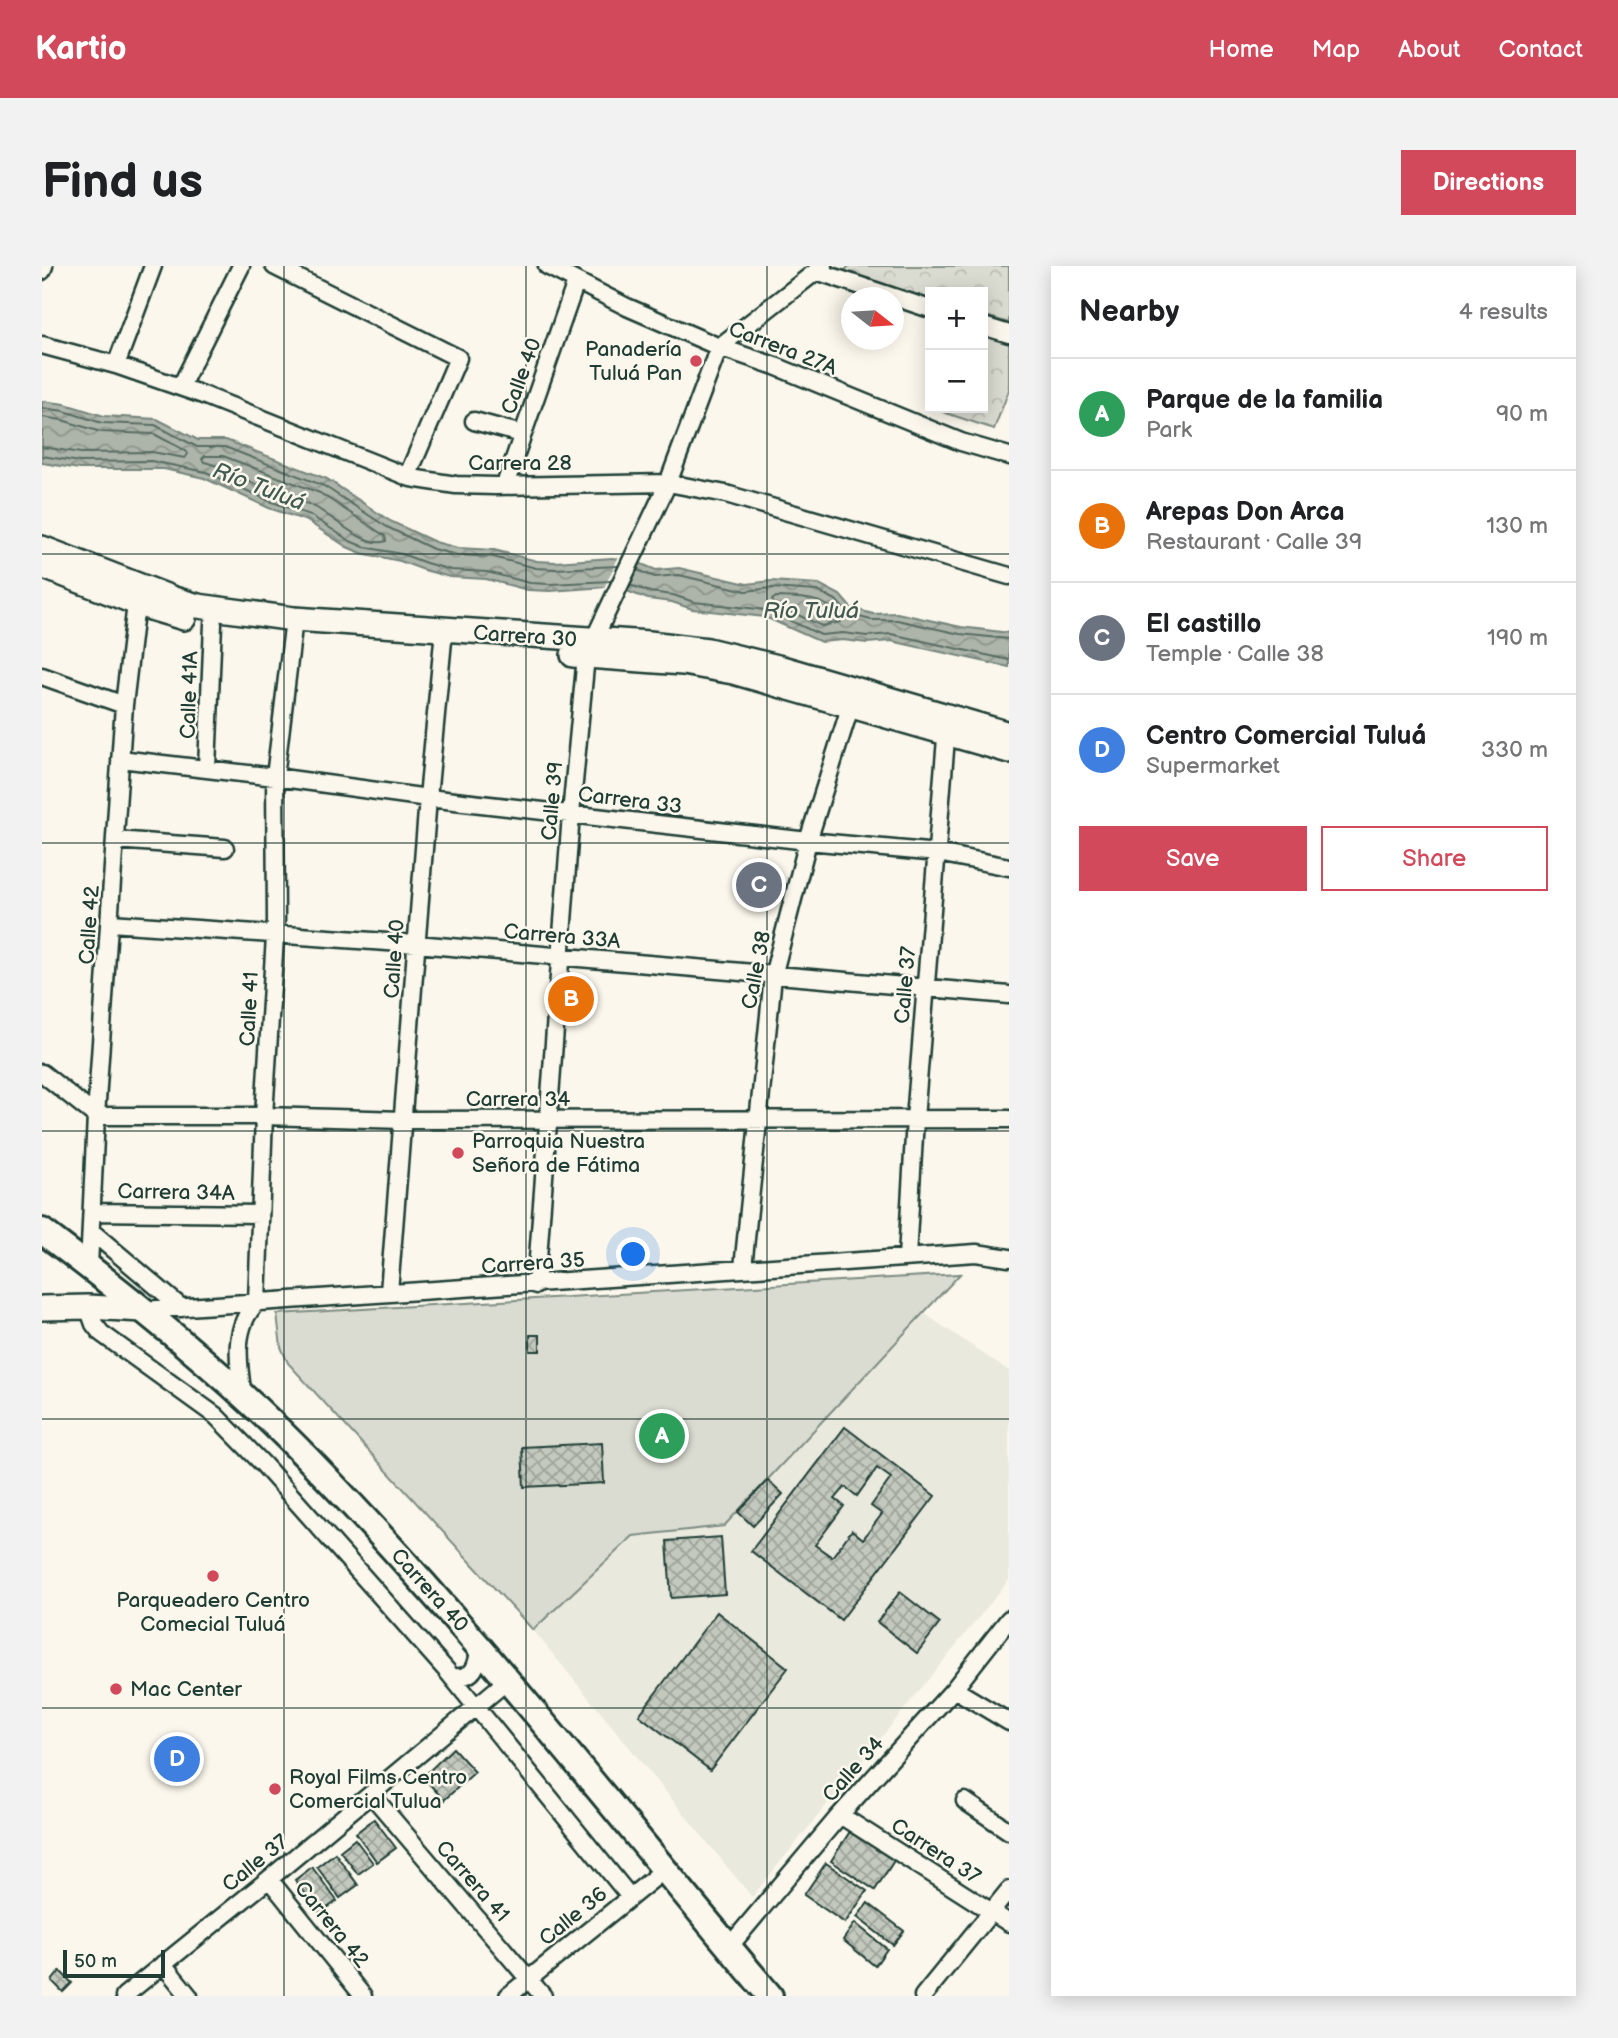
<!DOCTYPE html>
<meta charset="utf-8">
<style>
body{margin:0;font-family:"Balsamiq Sans",sans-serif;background:#f2f2f2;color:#202124}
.controls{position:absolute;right:21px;top:21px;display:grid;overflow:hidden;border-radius:0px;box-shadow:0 4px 18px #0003}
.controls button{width:63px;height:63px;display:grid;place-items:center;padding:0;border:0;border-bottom:2px solid #e0e0e0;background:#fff;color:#202124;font:35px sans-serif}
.compass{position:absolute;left:799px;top:21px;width:63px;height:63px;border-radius:50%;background:#fff;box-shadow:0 4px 18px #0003;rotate:107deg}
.scale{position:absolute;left:21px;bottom:18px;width:102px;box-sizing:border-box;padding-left:7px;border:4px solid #1f3d34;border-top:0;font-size:19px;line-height:24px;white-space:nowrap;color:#1f3d34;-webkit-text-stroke:5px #fbf7ec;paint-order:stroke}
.you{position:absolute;left:592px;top:989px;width:24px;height:24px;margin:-18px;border:5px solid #fff;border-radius:50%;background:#1a73e8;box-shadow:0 0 0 10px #1a73e833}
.badge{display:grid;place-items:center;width:46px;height:46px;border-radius:50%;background:#d1495b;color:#fff;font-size:23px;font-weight:700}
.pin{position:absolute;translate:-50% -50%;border:4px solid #fff;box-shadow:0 2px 7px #0006}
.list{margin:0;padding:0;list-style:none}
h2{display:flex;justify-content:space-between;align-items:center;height:91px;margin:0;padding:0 28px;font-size:30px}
h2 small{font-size:23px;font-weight:400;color:#757577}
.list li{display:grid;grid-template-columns:46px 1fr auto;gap:21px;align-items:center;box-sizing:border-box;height:112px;padding:0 28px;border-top:2px solid #e0e0e0}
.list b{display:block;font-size:26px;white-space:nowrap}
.list p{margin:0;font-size:23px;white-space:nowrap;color:#757577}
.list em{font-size:23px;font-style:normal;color:#757577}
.actions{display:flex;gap:14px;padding:21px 28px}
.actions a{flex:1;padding:16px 0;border:2px solid #d1495b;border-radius:0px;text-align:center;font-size:24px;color:#d1495b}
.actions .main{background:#d1495b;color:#fff}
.map{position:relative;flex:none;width:967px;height:1730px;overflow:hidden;border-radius:0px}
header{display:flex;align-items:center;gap:42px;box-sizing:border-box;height:98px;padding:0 35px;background:#d1495b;color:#fff}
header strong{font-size:33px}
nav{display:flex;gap:38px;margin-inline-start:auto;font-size:24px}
.intro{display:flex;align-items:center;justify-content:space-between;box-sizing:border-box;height:168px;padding:0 42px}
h1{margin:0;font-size:49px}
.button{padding:18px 32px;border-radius:0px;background:#d1495b;color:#fff;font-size:24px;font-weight:700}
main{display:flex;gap:42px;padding:0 42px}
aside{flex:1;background:#fff;border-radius:0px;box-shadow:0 4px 18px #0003}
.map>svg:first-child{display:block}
.built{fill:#eae9de}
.forest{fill:url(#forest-crowns);stroke:#7d8c82;stroke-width:2}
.garden{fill:#dbdcd1;stroke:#7d8c82;stroke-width:2}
.water{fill:url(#water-waves);stroke:#74847b;stroke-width:2}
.pier{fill:#fbf7ec}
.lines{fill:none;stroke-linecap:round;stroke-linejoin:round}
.shore{stroke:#586d63;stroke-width:2}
.building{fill:url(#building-cross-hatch);stroke:#1f3d34;stroke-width:2;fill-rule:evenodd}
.street-casing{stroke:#1f3d34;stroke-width:21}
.secondary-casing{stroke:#1f3d34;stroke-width:28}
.primary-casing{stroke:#1f3d34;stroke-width:30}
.street{stroke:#fbf7ec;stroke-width:16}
.secondary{stroke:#fbf7ec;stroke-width:23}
.primary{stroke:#fbf7ec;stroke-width:24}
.grid{fill:none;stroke:#1f3d34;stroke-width:2;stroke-opacity:0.55}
.poi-dot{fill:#d1495b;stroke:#fbf7ec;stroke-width:2.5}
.labels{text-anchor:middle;stroke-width:5;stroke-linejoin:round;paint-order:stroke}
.street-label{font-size:21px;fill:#1f3d34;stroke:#fbf7ec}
.poi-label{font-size:21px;fill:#1f3d34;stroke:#fbf7ec;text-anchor:start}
.water-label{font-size:23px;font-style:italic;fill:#425b52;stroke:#fbf7ec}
</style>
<header>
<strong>Kartio</strong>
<nav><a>Home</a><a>Map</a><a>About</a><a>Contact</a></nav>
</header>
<div class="intro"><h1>Find us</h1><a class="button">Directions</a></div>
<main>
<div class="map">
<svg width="967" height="1730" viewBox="0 0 967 1730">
<defs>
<pattern id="forest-crowns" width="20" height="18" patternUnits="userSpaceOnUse" patternTransform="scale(1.75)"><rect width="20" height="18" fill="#dbdcd1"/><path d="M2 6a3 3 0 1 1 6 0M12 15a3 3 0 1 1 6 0" fill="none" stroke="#bcbeb4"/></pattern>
<pattern id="water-waves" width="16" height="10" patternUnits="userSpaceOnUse" patternTransform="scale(1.75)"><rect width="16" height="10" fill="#adb4aa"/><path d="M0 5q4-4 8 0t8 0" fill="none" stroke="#8c948b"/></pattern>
<pattern id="building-cross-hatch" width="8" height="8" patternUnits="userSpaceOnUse" patternTransform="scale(1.75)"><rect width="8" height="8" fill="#c4c9be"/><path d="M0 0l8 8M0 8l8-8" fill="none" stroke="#9fa49b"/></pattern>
</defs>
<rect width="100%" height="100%" fill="#fbf7ec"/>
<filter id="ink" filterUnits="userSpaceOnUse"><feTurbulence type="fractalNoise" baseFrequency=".0143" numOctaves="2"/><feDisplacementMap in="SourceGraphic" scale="14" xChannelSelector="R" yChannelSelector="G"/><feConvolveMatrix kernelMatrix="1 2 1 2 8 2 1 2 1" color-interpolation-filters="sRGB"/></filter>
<g filter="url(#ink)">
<path class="built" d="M 883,1048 L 967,1105 L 967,1314 L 710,1631 L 491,1364 L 591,1270 L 682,1259 Z"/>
<path class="forest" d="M 807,0 L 967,0 L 967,57 L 941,49 L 941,26 L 888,26 L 888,33 L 801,6 Z
M 941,69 L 967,77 L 967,124 L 952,163 L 898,145 L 899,142 L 941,142 Z"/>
<path class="garden" d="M 918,1008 L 682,1260 L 591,1270 L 491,1364 L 246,1097 L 239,1081 L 235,1048 Z"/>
<path class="water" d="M 0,135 L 23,138 L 62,150 L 115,153 L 156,174 L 184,174 L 285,213 L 348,255 L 393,276 L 416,282 L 452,284 L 495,295 L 513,296 L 570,292 L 592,295 L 614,304 L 637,302 L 705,318 L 729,315 L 777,318 L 798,329 L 809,342 L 831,348 L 855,347 L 919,361 L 967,367 L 967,401 L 849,375 L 825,377 L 801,374 L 779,376 L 723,351 L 650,343 L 630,336 L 606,333 L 582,324 L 564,321 L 508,325 L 486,324 L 444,313 L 408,311 L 382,304 L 358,295 L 319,287 L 305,281 L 265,255 L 227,242 L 162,212 L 122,203 L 37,203 L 0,197 Z"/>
<path class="pier" d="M 577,290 L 600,295 L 584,328 L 561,324 Z"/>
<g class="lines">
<path class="shore" d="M 0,142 L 22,145 L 60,157 L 113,159 L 155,181 L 183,181 L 282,220 L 345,261 L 391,283 L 415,289 L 451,291 L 494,302 L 513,303 L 576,300
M 0,151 L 20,154 L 59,166 L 112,168 L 144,185 L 146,188 L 143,192 L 110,186 L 39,187 L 0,181
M 0,190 L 38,196 L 109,195 L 164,206 L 230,236 L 268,249 L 308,275 L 322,281 L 360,288 L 384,297 L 409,304 L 445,306 L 488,317 L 508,318 L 569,315
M 163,190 L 181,190 L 278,227 L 343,270 L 344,275 C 324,283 291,251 273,241 C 260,235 245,232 232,227 C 208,217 187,202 162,196 L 160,193 Z
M 595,304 L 613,311 L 637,309 L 704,325 L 729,322 L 775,325 L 794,334 L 806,348 L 829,354 L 855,354 L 918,368 L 967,373
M 588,319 L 608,326 L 631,329 L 652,336 L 725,344 L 779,369 L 801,367 L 825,370 L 849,368 L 967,394
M 734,331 C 758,332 789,330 799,356 L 780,360 L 732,338 L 730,334 Z"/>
</g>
<path class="building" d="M 488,1069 L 498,1069 L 498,1085 L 488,1085 Z
M 803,1161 L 893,1230 L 799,1354 L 709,1285 ZM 835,1202 L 849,1212 L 829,1240 L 840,1248 L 821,1273 L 810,1264 L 790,1291 L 773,1279 L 802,1240 L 793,1233 L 803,1221 L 815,1230 Z
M 560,1177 L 562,1217 L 482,1221 L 480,1181 Z
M 726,1214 L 741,1228 L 711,1260 L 696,1246 Z
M 679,1271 L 683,1328 L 629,1332 L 625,1275 Z
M 858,1326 L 898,1357 L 875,1387 L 835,1356 Z
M 675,1346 L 746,1402 L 668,1504 L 597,1449 Z
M 411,1482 L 433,1506 L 402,1534 L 381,1511 Z
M 332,1553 L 354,1582 L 335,1596 L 314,1567 Z
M 809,1564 L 853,1593 L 833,1624 L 789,1595 Z
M 313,1573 L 331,1597 L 316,1608 L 298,1585 Z
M 293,1587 L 316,1619 L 298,1632 L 275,1601 Z
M 784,1597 L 825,1625 L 803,1657 L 762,1629 Z
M 270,1601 L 295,1635 L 278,1647 L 253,1614 Z
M 826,1637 L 862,1665 L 851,1679 L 815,1651 Z
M 813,1657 L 845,1683 L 833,1700 L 801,1674 Z
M 18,1705 L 30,1717 L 21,1726 L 10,1715 Z"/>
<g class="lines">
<g class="street-casing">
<path id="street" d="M 232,0 L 416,92 L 365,211
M 505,0 L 585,41 L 677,81 L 733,100 L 919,176 L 967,190
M 0,5 L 2,0
M 774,5 L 888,43
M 941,60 L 967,68
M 0,79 L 74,99 L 161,129 L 369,212 L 414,219 L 453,220 L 626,217 L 684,228 L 967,310
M 74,99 L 111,0
M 139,120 L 199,0
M 432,155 L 480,168
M 463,219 L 534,16
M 0,410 L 82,439
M 78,493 L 233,511 L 386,532 L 766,575 L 896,587 L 967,601
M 165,502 L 171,358
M 73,574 L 183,582
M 68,657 L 374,678 L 967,729
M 0,807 L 54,850 L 222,850 L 362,854 L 967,853
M 50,946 L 218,948
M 49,965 L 140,1042
M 865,991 L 873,853 L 905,460
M 47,1001 L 54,850 L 82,439 L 95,329
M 701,1002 L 731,710 L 766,575 L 811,432
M 494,1019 L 529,548 L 544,390 L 626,217 L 677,81 L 781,0
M 347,1026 L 386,532 L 402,364
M 46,1041 L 52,1058 L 59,1067 L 174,1150 L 221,1198 L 405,1405 L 588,1631
M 101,1044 L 934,987 L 967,992
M 201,1130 C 196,1097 190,1061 215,1036 L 222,850 L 234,654 L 233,511 L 252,353
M 410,1411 C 433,1413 435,1400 438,1380
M 912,1423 L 967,1456
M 329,1528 L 501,1730
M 923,1535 L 967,1565
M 798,1549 L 967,1657
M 227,1613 L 321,1730
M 687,1681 L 798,1549 L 912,1423 L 967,1353
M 121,1698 L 147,1730
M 82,1730 L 227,1613 L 466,1414
M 466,1730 L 622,1604
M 881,1730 L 967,1624"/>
</g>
<g class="secondary-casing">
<path id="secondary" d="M 0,282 L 132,333 L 156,340 L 252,353 L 607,377 L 666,384 L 740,402 L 967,468
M 0,300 L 105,341 L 142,352
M 531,389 L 641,397 L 691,406 L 967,485
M 0,1042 L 46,1041 L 101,1044"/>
</g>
<g class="primary-casing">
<path id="primary" d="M 0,965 C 96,1038 191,1114 274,1201 C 436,1368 578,1553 728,1730"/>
</g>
<use href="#street" class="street"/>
<use href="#secondary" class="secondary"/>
<use href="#primary" class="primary"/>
</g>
</g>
<path class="grid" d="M 242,0 L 242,1730M 484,0 L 484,1730M 725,0 L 725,1730M 0,288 L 967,288M 0,577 L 967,577M 0,865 L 967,865M 0,1153 L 967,1153M 0,1442 L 967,1442"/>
<g class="poi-dot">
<circle cx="654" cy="95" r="7"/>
<circle cx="416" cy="887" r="7"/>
<circle cx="171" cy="1310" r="7"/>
<circle cx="74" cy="1423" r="7"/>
<circle cx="233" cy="1523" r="7"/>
</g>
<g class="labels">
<g class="street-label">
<text transform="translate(741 82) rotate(21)" y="7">Carrera 27A</text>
<text transform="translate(479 110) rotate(-70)" y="7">Calle 40</text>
<text x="478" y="204">Carrera 28</text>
<text transform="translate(483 370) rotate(4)" y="7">Carrera 30</text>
<text transform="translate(147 429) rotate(-88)" y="7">Calle 41A</text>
<text transform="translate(588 534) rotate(7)" y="7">Carrera 33</text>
<text transform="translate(510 535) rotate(-85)" y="7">Calle 39</text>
<text transform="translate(47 659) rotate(-86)" y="7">Calle 42</text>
<text transform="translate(520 670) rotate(5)" y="7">Carrera 33A</text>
<text transform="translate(352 693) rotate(-86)" y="7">Calle 40</text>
<text transform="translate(714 704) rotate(-79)" y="7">Calle 38</text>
<text transform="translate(863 719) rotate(-85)" y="7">Calle 37</text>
<text transform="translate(207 743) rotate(-87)" y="7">Calle 41</text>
<text x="476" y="840">Carrera 34</text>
<text transform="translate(134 926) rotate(1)" y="7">Carrera 34A</text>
<text transform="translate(491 997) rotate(-4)" y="7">Carrera 35</text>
<text transform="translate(388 1324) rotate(48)" y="7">Carrera 40</text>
<text transform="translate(811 1503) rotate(-48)" y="7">Calle 34</text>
<text transform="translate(894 1585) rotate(33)" y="7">Carrera 37</text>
<text transform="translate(213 1597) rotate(-39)" y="7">Calle 37</text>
<text transform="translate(431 1615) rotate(49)" y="7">Carrera 41</text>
<text transform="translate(531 1650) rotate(-39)" y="7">Calle 36</text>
<text transform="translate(290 1658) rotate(51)" y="7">Carrera 42</text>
</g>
<g class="poi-label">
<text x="640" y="90" text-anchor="end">Panadería<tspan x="640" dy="24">Tuluá Pan</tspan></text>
<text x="430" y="882">Parroquia Nuestra<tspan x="430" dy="24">Señora de Fátima</tspan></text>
<text x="171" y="1341" text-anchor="middle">Parqueadero Centro<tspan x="171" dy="24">Comecial Tuluá</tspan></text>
<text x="88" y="1430">Mac Center</text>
<text x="247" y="1518">Royal Films Centro<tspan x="247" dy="24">Comercial Tulua</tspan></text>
</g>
<g class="water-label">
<text transform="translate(217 220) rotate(21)" y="8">Río Tuluá</text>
<text x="769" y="352">Río Tuluá</text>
</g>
</g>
</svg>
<div class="controls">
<button>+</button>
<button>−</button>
</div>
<svg class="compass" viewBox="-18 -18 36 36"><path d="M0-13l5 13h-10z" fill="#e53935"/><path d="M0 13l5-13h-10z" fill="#757577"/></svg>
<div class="scale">50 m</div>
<div class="you"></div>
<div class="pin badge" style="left:620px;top:1170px;background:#2e9e5b">A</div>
<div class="pin badge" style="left:529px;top:733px;background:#e8710a">B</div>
<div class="pin badge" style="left:717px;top:619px;background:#6b7280">C</div>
<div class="pin badge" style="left:135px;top:1493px;background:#3f7fe0">D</div>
</div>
<aside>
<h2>Nearby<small>4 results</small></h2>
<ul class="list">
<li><span class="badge" style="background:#2e9e5b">A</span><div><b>Parque de la familia</b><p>Park</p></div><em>90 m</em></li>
<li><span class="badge" style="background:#e8710a">B</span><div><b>Arepas Don Arca</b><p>Restaurant · Calle 39</p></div><em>130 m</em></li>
<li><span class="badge" style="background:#6b7280">C</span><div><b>El castillo</b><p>Temple · Calle 38</p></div><em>190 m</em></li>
<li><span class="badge" style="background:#3f7fe0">D</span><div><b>Centro Comercial Tuluá</b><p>Supermarket</p></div><em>330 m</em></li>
</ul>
<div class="actions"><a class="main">Save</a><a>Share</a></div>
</aside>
</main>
